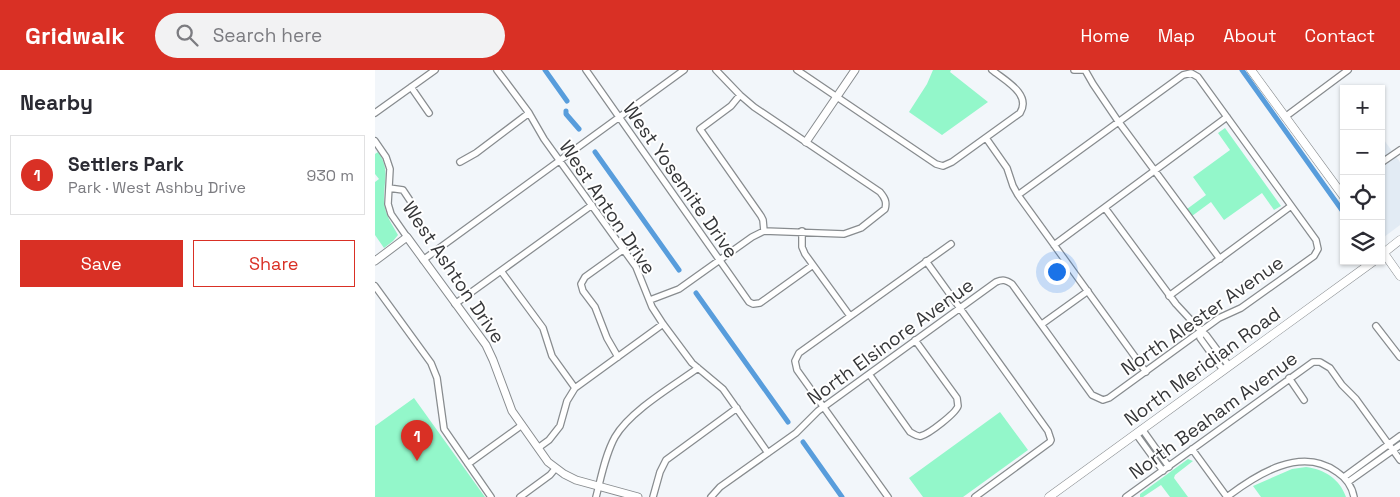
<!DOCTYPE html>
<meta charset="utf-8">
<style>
body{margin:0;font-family:"Space Grotesk",sans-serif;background:#f2f2f3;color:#2b2b33}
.controls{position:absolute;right:15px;top:15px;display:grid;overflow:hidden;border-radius:0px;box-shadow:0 1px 4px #0004}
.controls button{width:45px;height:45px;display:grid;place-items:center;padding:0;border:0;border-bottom:1px solid #e1e1e2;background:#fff;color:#2b2b33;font:25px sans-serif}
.you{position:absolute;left:681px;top:201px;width:18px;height:18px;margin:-12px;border:4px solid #fff;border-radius:50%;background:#1a73e8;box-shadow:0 0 0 8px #1a73e833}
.badge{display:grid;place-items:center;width:32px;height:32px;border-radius:50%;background:#d93025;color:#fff;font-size:16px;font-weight:700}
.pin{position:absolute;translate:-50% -41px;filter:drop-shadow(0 1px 2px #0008)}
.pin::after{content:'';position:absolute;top:26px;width:18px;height:15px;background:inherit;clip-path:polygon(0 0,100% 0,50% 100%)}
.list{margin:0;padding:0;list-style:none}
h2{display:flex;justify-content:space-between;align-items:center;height:65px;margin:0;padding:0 20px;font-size:21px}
h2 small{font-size:16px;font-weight:400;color:#7c7c81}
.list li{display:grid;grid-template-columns:32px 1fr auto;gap:15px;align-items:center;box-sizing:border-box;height:80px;margin:0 10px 10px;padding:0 10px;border:1px solid #e1e1e2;border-radius:0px}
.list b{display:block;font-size:19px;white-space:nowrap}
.list p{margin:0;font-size:16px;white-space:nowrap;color:#7c7c81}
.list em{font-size:16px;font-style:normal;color:#7c7c81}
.actions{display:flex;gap:10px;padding:15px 20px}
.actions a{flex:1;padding:11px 0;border:1px solid #d93025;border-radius:0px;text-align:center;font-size:18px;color:#d93025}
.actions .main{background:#d93025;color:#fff}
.icon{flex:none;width:28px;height:28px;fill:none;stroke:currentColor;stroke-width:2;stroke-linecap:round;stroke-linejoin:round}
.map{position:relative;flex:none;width:1025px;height:427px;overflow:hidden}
header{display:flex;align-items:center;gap:30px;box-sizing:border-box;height:70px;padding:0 25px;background:#d93025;color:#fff}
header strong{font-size:24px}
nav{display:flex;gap:28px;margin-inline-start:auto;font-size:18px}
.search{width:350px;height:45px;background:#f2f2f3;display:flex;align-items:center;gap:12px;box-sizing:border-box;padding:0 18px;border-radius:28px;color:#7c7c81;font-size:19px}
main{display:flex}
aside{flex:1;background:#fff}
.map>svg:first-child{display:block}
.built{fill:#e2ebf4}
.green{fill:#93f7ca}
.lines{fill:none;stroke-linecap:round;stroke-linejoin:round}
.canal{stroke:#589ddc;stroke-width:5}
.minor-casing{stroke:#888c8f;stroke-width:8}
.tertiary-casing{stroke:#888c8f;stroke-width:9}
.secondary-casing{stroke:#888c8f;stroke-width:9}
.minor{stroke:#fff;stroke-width:5.5}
.tertiary{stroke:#fff;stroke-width:7}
.secondary{stroke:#fff;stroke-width:8}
.labels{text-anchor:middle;stroke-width:4;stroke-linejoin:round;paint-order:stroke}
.street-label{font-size:19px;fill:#363739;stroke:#fff}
</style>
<header>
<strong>Gridwalk</strong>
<div class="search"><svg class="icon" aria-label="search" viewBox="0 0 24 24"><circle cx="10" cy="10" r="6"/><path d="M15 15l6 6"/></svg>Search here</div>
<nav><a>Home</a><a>Map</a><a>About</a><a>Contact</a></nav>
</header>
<main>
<aside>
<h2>Nearby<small></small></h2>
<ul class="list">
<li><span class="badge">1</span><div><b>Settlers Park</b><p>Park · West Ashby Drive</p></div><em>930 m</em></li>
</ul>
<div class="actions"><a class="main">Save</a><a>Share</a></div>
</aside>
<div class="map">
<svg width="1025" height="427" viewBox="0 0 1025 427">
<rect width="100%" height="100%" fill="#f2f6fa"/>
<path class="built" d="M 1006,66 L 1025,92 L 1025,155 L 1009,167 L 1006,163 Z"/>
<path class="green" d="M 558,0 L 576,0 L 575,2 L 613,32 L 567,65 L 534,42 L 552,14 Z
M 850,58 L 906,136 L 899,140 L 887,123 L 849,150 L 836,132 L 817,146 L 812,139 L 831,125 L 818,107 L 855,80 L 843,63 Z
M 3,82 C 16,100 8,112 9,132 C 10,145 17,154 23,165 L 18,171 L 9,178 L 0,165 L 0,112 L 4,109 L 0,104 L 0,84 Z
M 39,328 L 110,427 L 0,427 L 0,356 Z
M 625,342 L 653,380 L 588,427 L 548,427 L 534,408 Z
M 813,389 L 818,391 L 800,405 L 799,408 L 813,427 L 795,427 L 786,415 L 768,427 L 765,427 L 765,424 Z
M 931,397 C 949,399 965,409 971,427 L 886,427 L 878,416 L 917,399 Z"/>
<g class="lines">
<path class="canal" d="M 170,0 L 192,31
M 867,0 L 969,143
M 191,41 L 191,44 L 204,59
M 220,82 L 304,200
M 321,223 L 413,352
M 428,372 L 467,427"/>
<g class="minor-casing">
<path id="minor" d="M 122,0 L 154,43 L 169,69 L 261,197 L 277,237 L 288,254 L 317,293 L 348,319 L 393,383
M 211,0 L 374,232 L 378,234 L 385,233 L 438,195
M 422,0 L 561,94 L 568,96 L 577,92 L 645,43 C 657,24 629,10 617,0
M 699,0 L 708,0
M 710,0 L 718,14 L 743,51 L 845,189
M 36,17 L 54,43
M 365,25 L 356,36 L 325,59 L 386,146 L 388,150 L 389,161
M 0,43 L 60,0
M 910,47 L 973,0
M 611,68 L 632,98 L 638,116 L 643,125 L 771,302
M 0,71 L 11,87 L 15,99 L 13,134 L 16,144 L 32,167
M 85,92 L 101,83 L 154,43
M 1006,93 L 1025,80
M 14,118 L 28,120 L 36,132
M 730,138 L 801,234 L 826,261
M 427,161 L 427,177 L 430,184 L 475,246
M 679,175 L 852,47
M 48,190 L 309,0
M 551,191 L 673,361 L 676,370 L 675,372 L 600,427
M 126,201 L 168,258 L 177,286 L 200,318
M 0,216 L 56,293 L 62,308 L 69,359 L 116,427
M 794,226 L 916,136
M 275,230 L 304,219 L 377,167 L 389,161 L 469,164 L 486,158 L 510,139 C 512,132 510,128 505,122 L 379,37 L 365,25 L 341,0
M 80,234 L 217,135
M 667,254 L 713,221
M 1001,256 L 1025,287
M 243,287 L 232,268 L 220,237 L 208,221 L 206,214 L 210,207 L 249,179
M 848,300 L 825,268 L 826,261 L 831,265 L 854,296
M 494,304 L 535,362 C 539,364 542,367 546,366 C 554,364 581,343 583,336 L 582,328 L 540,270
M 914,308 L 929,330
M 767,359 L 794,397
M 761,364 L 788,401
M 163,378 L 174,370 L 185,356 L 192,331 L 200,318 L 288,254
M 817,379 L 852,427
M 93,394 L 147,355
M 969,407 L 1025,366
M 973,412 L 1025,375
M 145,427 L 175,405 L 180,399
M 221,427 C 226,408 230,385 240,367 C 255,341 298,316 323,298
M 278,427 L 285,402 L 291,390 L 362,338
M 336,427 L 345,417 L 421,363 L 443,341 L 621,212 C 628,209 631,210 637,214 L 717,325 L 728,330 L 734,328 L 844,248 L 866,238 L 939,186 L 943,179 L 941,170 L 823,7 L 816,3 L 808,5 L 643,125
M 513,427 L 422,300 L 420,291 L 424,283 L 576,174
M 751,427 L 938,292 L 945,292 L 955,298 L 967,315 L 981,329 L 1025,390
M 852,427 C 882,404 926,376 962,402 C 971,408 977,416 979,427"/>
</g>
<g class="tertiary-casing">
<path id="tertiary" d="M 431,72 L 480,0
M 0,191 L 32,167 L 111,275 L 118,290 L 137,341 L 173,392 L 189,404 L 201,410 L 263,427"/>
</g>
<g class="secondary-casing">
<path id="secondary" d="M 876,0 L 969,127
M 1006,179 L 1025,206
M 1006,185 L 1025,170
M 674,427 L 999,191"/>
</g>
<use href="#minor" class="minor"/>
<use href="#tertiary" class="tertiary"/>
<use href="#secondary" class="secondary"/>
</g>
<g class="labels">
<g class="street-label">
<text transform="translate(306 110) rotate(55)" y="7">West Yosemite Drive</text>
<text transform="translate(233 137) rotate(56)" y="7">West Anton Drive</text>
<text transform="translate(79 202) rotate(56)" y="7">West Ashton Drive</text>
<text transform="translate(827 245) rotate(-35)" y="7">North Alester Avenue</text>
<text transform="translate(515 271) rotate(-36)" y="7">North Elsinore Avenue</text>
<text transform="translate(827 296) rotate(-36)" y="7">North Meridian Road</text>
<text transform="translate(838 345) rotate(-36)" y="7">North Beaham Avenue</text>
</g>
</g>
</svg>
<div class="controls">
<button>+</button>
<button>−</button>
<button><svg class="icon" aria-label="locate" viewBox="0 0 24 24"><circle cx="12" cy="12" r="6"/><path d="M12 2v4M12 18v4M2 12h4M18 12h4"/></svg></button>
<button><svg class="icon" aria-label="layers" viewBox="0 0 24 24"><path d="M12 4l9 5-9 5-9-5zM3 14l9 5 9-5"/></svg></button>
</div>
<div class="you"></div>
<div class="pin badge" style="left:42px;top:391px">1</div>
</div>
</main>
